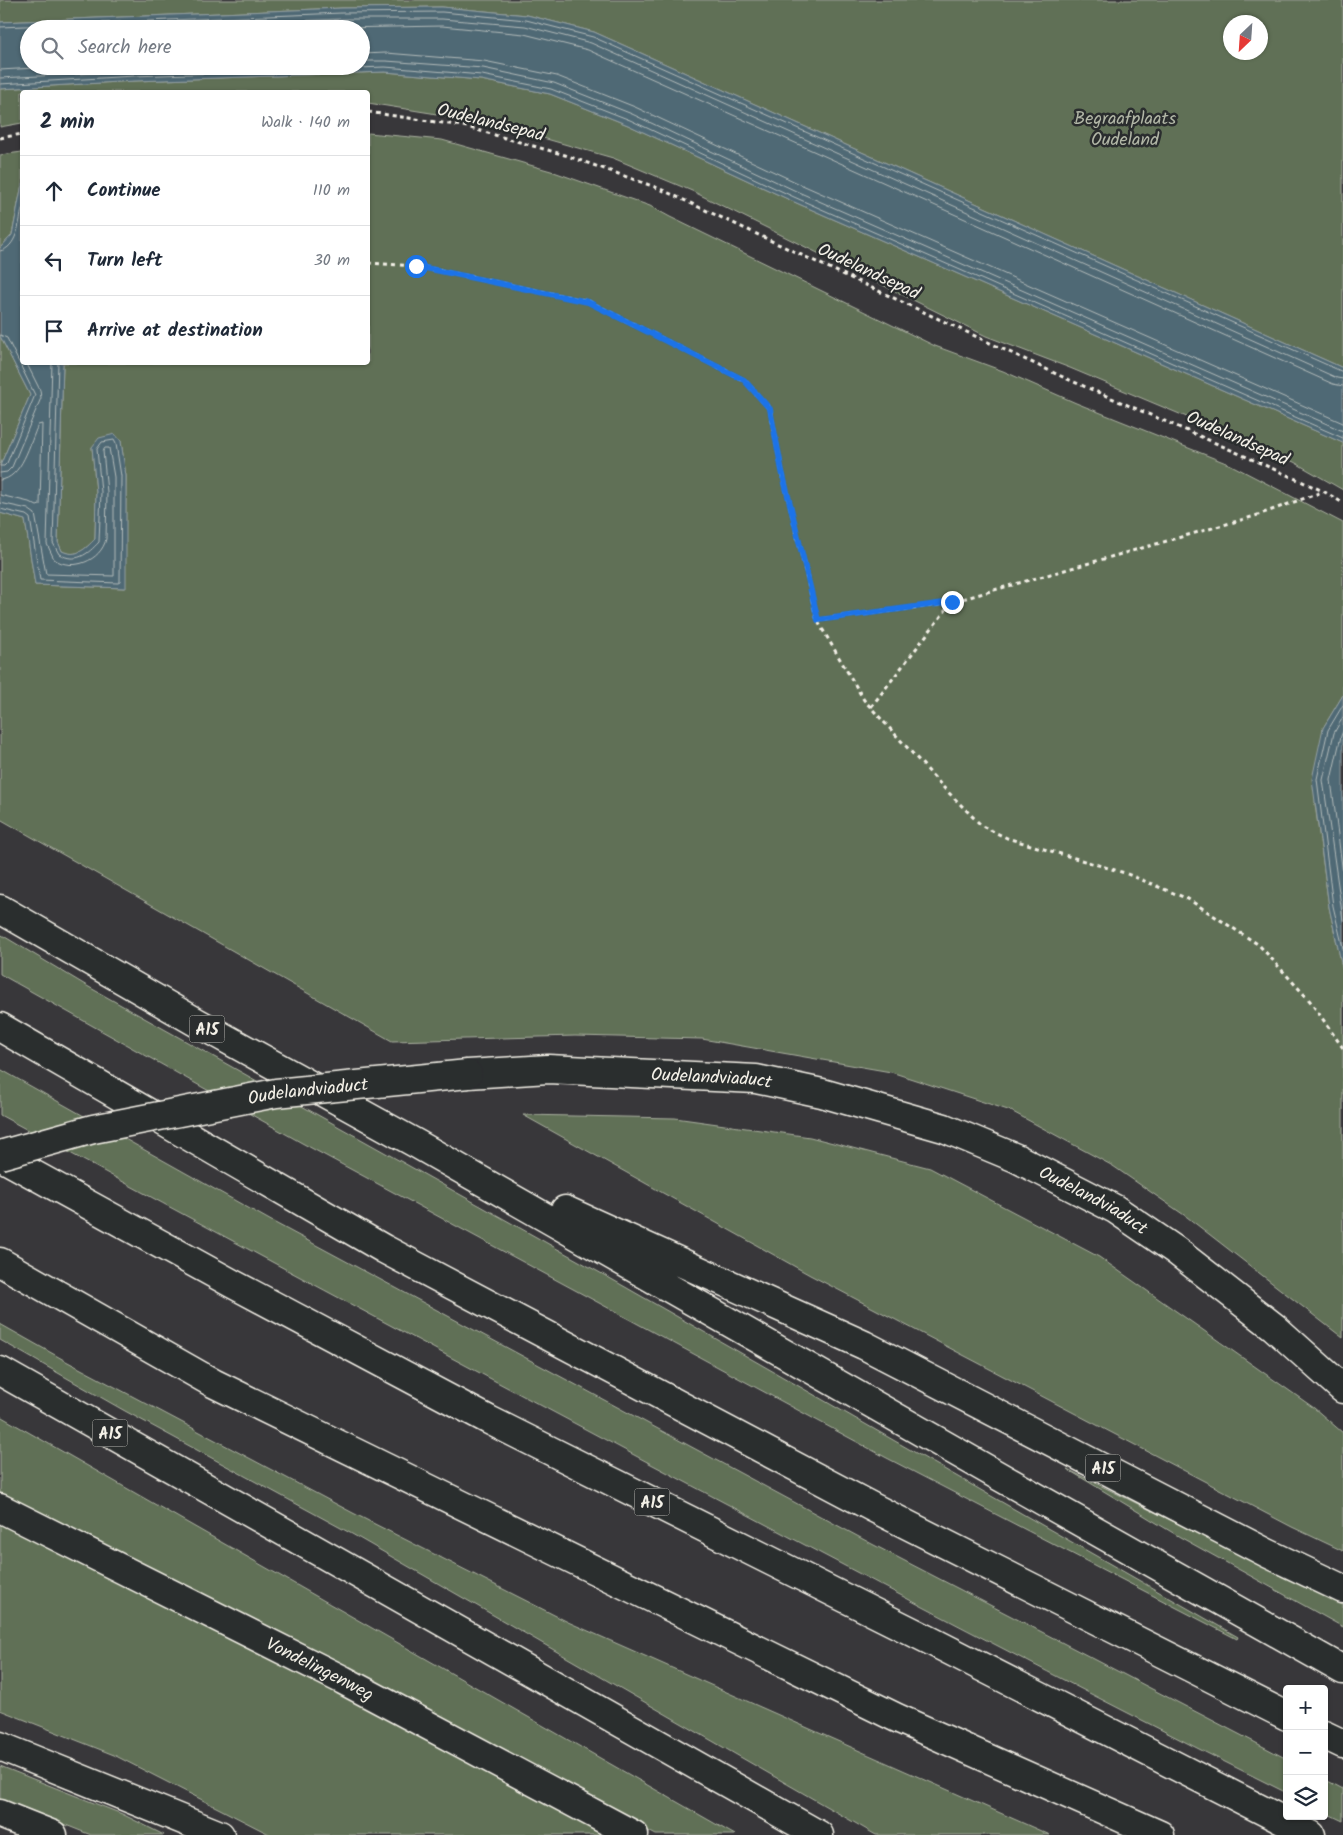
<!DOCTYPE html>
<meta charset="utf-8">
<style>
body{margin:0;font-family:Kalam,sans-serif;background:#f6f6f7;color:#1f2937}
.controls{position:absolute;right:15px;bottom:15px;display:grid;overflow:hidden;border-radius:5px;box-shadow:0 1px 4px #0004}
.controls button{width:45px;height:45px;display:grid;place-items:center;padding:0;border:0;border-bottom:1px solid #e0e1e3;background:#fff;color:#1f2937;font:25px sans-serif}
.compass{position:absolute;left:1223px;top:15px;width:45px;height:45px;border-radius:50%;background:#fff;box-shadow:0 1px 4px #0004;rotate:205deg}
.stop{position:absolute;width:15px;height:15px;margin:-11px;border:4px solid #1a73e8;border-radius:50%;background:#fff}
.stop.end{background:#1a73e8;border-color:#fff;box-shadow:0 1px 5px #0008}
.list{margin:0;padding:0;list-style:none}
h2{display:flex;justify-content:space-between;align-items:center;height:65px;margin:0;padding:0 20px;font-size:21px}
h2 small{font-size:16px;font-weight:400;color:#747a83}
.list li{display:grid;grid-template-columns:32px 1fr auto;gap:15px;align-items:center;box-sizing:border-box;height:70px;padding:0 20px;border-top:1px solid #e0e1e3}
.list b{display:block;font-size:19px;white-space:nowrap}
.list em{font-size:16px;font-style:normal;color:#747a83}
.icon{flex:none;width:28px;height:28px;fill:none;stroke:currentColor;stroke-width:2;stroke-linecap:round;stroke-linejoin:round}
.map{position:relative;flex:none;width:1343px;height:1835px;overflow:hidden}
.search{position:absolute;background:#fff;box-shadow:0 1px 4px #0004;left:20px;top:20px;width:350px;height:55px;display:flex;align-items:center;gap:12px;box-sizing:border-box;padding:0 18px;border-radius:28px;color:#747a83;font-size:19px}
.panel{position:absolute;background:#fff;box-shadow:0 1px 4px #0004;left:20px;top:90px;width:350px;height:275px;border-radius:5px}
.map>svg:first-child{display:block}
.green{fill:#617057;stroke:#aab0a0;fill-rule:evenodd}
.water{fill:#506975;stroke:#929fa3;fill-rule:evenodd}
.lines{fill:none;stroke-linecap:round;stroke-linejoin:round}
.shore{stroke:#b2bbba;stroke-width:1}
.minor-casing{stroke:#f4f1e8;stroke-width:31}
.major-casing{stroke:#f4f1e8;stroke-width:31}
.highway-casing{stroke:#f4f1e8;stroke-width:31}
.path{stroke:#f4f1e8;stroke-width:3;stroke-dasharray:4 4;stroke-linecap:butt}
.minor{stroke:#2a2d2e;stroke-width:28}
.major{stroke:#2a2d2e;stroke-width:28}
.highway{stroke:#2a2d2e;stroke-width:28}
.major-bridge-casing{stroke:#f4f1e8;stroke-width:31;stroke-linecap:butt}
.major-bridge{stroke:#2a2d2e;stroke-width:28}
.route{stroke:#1a73e8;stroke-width:6}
.labels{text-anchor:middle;stroke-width:5;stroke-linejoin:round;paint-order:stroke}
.shield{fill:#2a2d2e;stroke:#b7b6b0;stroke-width:1}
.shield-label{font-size:16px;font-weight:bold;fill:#f4f1e8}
.park-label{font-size:18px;fill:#b2b7a7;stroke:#2a2d2e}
.street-label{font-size:18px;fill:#f4f1e8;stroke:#2a2d2e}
</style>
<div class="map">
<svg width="1343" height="1835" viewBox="0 0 1343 1835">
<rect width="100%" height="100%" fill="#38373a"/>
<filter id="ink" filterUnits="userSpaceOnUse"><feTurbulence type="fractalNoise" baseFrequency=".02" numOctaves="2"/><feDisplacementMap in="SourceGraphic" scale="10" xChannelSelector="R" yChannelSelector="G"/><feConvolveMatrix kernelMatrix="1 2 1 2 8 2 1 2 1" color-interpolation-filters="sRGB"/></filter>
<g filter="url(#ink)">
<path class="green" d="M 0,0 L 1343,0 L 1343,368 L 594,32 L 527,15 L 442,7 L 342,8 L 0,22 ZM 1230,22 L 1260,22 L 1260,52 L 1230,52 Z
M 385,72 L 481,80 L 550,94 L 628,125 L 792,201 L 1343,443 L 1343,490 L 1294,462 L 1070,368 L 986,336 L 692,191 L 613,158 L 508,128 L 431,113 L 368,103 L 368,92 L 22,92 L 22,123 L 0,127 L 0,89 L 135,81 Z
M 368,133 L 442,140 L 551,171 L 650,206 L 670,217 L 935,346 L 1003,371 L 1076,403 L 1231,465 L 1343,523 L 1343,695 L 1323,728 L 1315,804 L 1329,907 L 1343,971 L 1343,1338 L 1187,1217 L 1113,1166 L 1011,1111 L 891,1072 L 702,1039 L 575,1036 L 392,1041 L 0,819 L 0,513 L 25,520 L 35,585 L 125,588 L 126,476 L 121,441 L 92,447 L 96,492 L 95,539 C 85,549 77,558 62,551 L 58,542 L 63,363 L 368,362 Z
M 22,152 L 22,184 L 12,235 L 0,248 L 0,155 Z
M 0,336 L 30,395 L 0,466 Z
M 0,934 L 87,986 L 613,1280 L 1238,1637 L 1237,1639 L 885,1457 L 302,1143 L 0,974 Z
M 0,1069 L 275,1223 L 872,1544 L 1287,1759 L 1287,1793 C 1073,1687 862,1575 651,1464 C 433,1348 216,1233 0,1115 Z
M 523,1115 L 675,1118 L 810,1137 L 930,1168 L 1099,1257 L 1314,1408 L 1343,1433 L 1343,1551 L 1292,1527 L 810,1275 Z
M 0,1324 L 64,1360 L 353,1513 L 568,1622 L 1050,1835 L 876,1835 L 352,1534 L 125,1411 L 0,1340 Z
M 0,1416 L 735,1835 L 656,1835 L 129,1558 L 0,1495 Z
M 1067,1469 L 1343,1605 L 1343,1627 L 1180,1537 Z
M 0,1520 L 199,1619 L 613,1835 L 271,1835 L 114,1755 L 0,1710 Z
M 0,1766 L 122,1814 L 164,1835 L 91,1835 L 0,1799 Z
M 1324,1779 L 1343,1789 L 1343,1821 L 1324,1812 Z"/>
<path class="water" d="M 442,7 L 527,15 L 594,32 L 1343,368 L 1343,443 L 792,201 L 628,125 L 550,94 L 481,80 L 385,72 L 135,81 L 0,89 L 0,22 L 342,8 ZM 29,29 L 361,29 L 361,66 L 29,66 Z
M 22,184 L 22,362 L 63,363 L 58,542 L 62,551 C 77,558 85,549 95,539 L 96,492 L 92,447 L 99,438 L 115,434 L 121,441 L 126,476 L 126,588 L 35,585 L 25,520 L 0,513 L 0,466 L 30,395 L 0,336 L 0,248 L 12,235 Z
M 1343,695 L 1343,971 L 1329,907 L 1312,779 L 1323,728 Z"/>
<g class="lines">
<path class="shore" d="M 0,27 L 342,13 L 442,12 L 526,20 L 593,37 L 1343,372
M 99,29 L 342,19 L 442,19 L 525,26 L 591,43 L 1337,378 L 1343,379
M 289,29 L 442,26 L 524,34 L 588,50 L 1333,384 L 1343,386
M 361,54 L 386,53 L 484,61 L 557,76 L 635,107 L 800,184 L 1343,423
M 361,61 L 386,61 L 483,68 L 554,83 L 632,114 L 796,191 L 1343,431
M 0,70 L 71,66
M 0,78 L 236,66
M 0,84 L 134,76 L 385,67 L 482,75 L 551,89 L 630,120 L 794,197 L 1343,438
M 0,251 C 17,248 19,223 22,209
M 0,335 L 7,338 L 35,395 L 7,463 L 4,466 L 0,466
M 0,473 L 7,472 L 12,467 L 41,398 L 40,390 L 26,362
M 0,480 C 22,479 30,442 38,425 L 42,424 L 40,505 L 37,506 L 29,502 L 0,495
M 0,503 L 28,509 L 35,514 L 46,574 L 114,576 L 114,477 L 109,448 L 105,448 L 103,451 L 107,492 L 106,539 C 101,561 72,572 54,559 L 47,544 L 52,362
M 0,509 L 26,515 L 30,518 L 40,580 L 118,583 L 120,582 L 121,476 L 116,444 L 114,440 L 102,442 L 97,449 L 101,492 L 99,542 C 88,554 76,564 59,554 L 53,543 L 58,362
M 1343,705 L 1328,730 L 1317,779 L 1333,906 L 1343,948
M 1343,717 L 1334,733 L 1323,780 L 1343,920
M 1343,731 L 1341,736 L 1331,780 L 1343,874"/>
<g class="minor-casing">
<path id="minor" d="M 0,1746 L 220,1835
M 0,1814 L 53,1835"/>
</g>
<g class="major-casing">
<g id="major">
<path id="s1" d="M 468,1074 L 548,1069 L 756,1079 L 822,1093 L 944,1128 L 1016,1158 L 1115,1209 L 1175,1250 L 1274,1327 L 1343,1389"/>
<path id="s2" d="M 0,1508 L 343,1680 L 634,1835"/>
</g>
</g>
<g class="highway-casing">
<path id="highway" d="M 0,909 L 196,1022 L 417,1144 L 997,1475 L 1343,1670
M 0,1027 L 384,1249 L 874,1508 L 1287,1716
M 0,1156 L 233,1284 L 489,1420 L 933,1642 L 1311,1835
M 565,1210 L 864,1345 L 1267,1553 L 1343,1589
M 0,1262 L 213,1383 L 897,1718 L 1160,1835
M 0,1371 L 819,1835
M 1324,1735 L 1343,1744"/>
</g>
<path class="path" d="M 368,112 L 463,126 L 565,155 L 658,188 L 1065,378 L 1213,442 L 1323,491 L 1343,503
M 0,138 L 22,134
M 368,263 L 417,266 L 588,301 L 744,380 L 770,409 L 782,471 L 817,620 L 864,700 L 943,787 L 982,826 L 1007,838 L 1125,873 L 1188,899 L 1259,945 L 1310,1001 L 1343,1048
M 817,620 L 951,603
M 871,707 L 952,602 L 1255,516 L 1322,492"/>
<use href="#minor" class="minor"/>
<use href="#major" class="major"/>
<use href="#highway" class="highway"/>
<g class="major-bridge-casing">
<g id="major-bridge">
<path id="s3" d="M 0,1155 L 93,1129 L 276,1093 L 468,1074"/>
</g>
</g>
<use href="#major-bridge" class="major-bridge"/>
</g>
</g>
<g class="lines" filter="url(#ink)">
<path class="route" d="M 416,266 L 588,302 L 744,380 L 770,409 L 782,471 L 818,620 L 952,602"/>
</g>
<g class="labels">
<g class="shield">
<rect x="189.5" y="1015.5" width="35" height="27" rx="4"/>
<rect x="92.5" y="1419.5" width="35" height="27" rx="4"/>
<rect x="1085.5" y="1454.5" width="35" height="27" rx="4"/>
<rect x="634.5" y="1488.5" width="35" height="27" rx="4"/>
</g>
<g class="shield-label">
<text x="207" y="1035">A15</text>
<text x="110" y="1439">A15</text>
<text x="1103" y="1474">A15</text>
<text x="652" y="1508">A15</text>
</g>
<g class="park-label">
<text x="1125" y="124">Begraafplaats<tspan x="1125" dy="21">Oudeland</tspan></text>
</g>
<g class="street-label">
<text transform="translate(491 122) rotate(14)" y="6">Oudelandsepad</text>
<text transform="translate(869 271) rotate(25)" y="6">Oudelandsepad</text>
<text transform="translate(1238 438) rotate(24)" y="6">Oudelandsepad</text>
<text dy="6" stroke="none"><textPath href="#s1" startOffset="244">Oudelandviaduct</textPath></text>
<text dy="6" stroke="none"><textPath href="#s3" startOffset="315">Oudelandviaduct</textPath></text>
<text dy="6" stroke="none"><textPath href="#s1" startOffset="649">Oudelandviaduct</textPath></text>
<text dy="6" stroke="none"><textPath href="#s2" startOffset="358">Vondelingenweg</textPath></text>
</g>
</g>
</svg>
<div class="controls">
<button>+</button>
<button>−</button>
<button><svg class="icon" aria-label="layers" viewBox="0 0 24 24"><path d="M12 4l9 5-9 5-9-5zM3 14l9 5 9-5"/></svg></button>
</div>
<svg class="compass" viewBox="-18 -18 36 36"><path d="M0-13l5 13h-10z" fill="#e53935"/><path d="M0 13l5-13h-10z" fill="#747a83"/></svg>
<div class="stop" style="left:416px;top:266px"></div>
<div class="stop end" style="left:952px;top:602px"></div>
<div class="search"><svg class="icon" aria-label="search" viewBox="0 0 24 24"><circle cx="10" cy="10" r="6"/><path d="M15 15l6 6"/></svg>Search here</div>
<section class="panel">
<h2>2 min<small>Walk · 140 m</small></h2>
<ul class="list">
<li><svg class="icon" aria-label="ahead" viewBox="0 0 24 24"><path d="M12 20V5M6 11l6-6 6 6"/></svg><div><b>Continue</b></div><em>110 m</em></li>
<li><svg class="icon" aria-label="left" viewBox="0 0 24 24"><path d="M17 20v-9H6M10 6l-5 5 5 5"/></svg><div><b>Turn left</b></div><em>30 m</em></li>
<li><svg class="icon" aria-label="arrive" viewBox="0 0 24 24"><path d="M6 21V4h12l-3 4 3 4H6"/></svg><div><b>Arrive at destination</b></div></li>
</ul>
</section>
</div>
